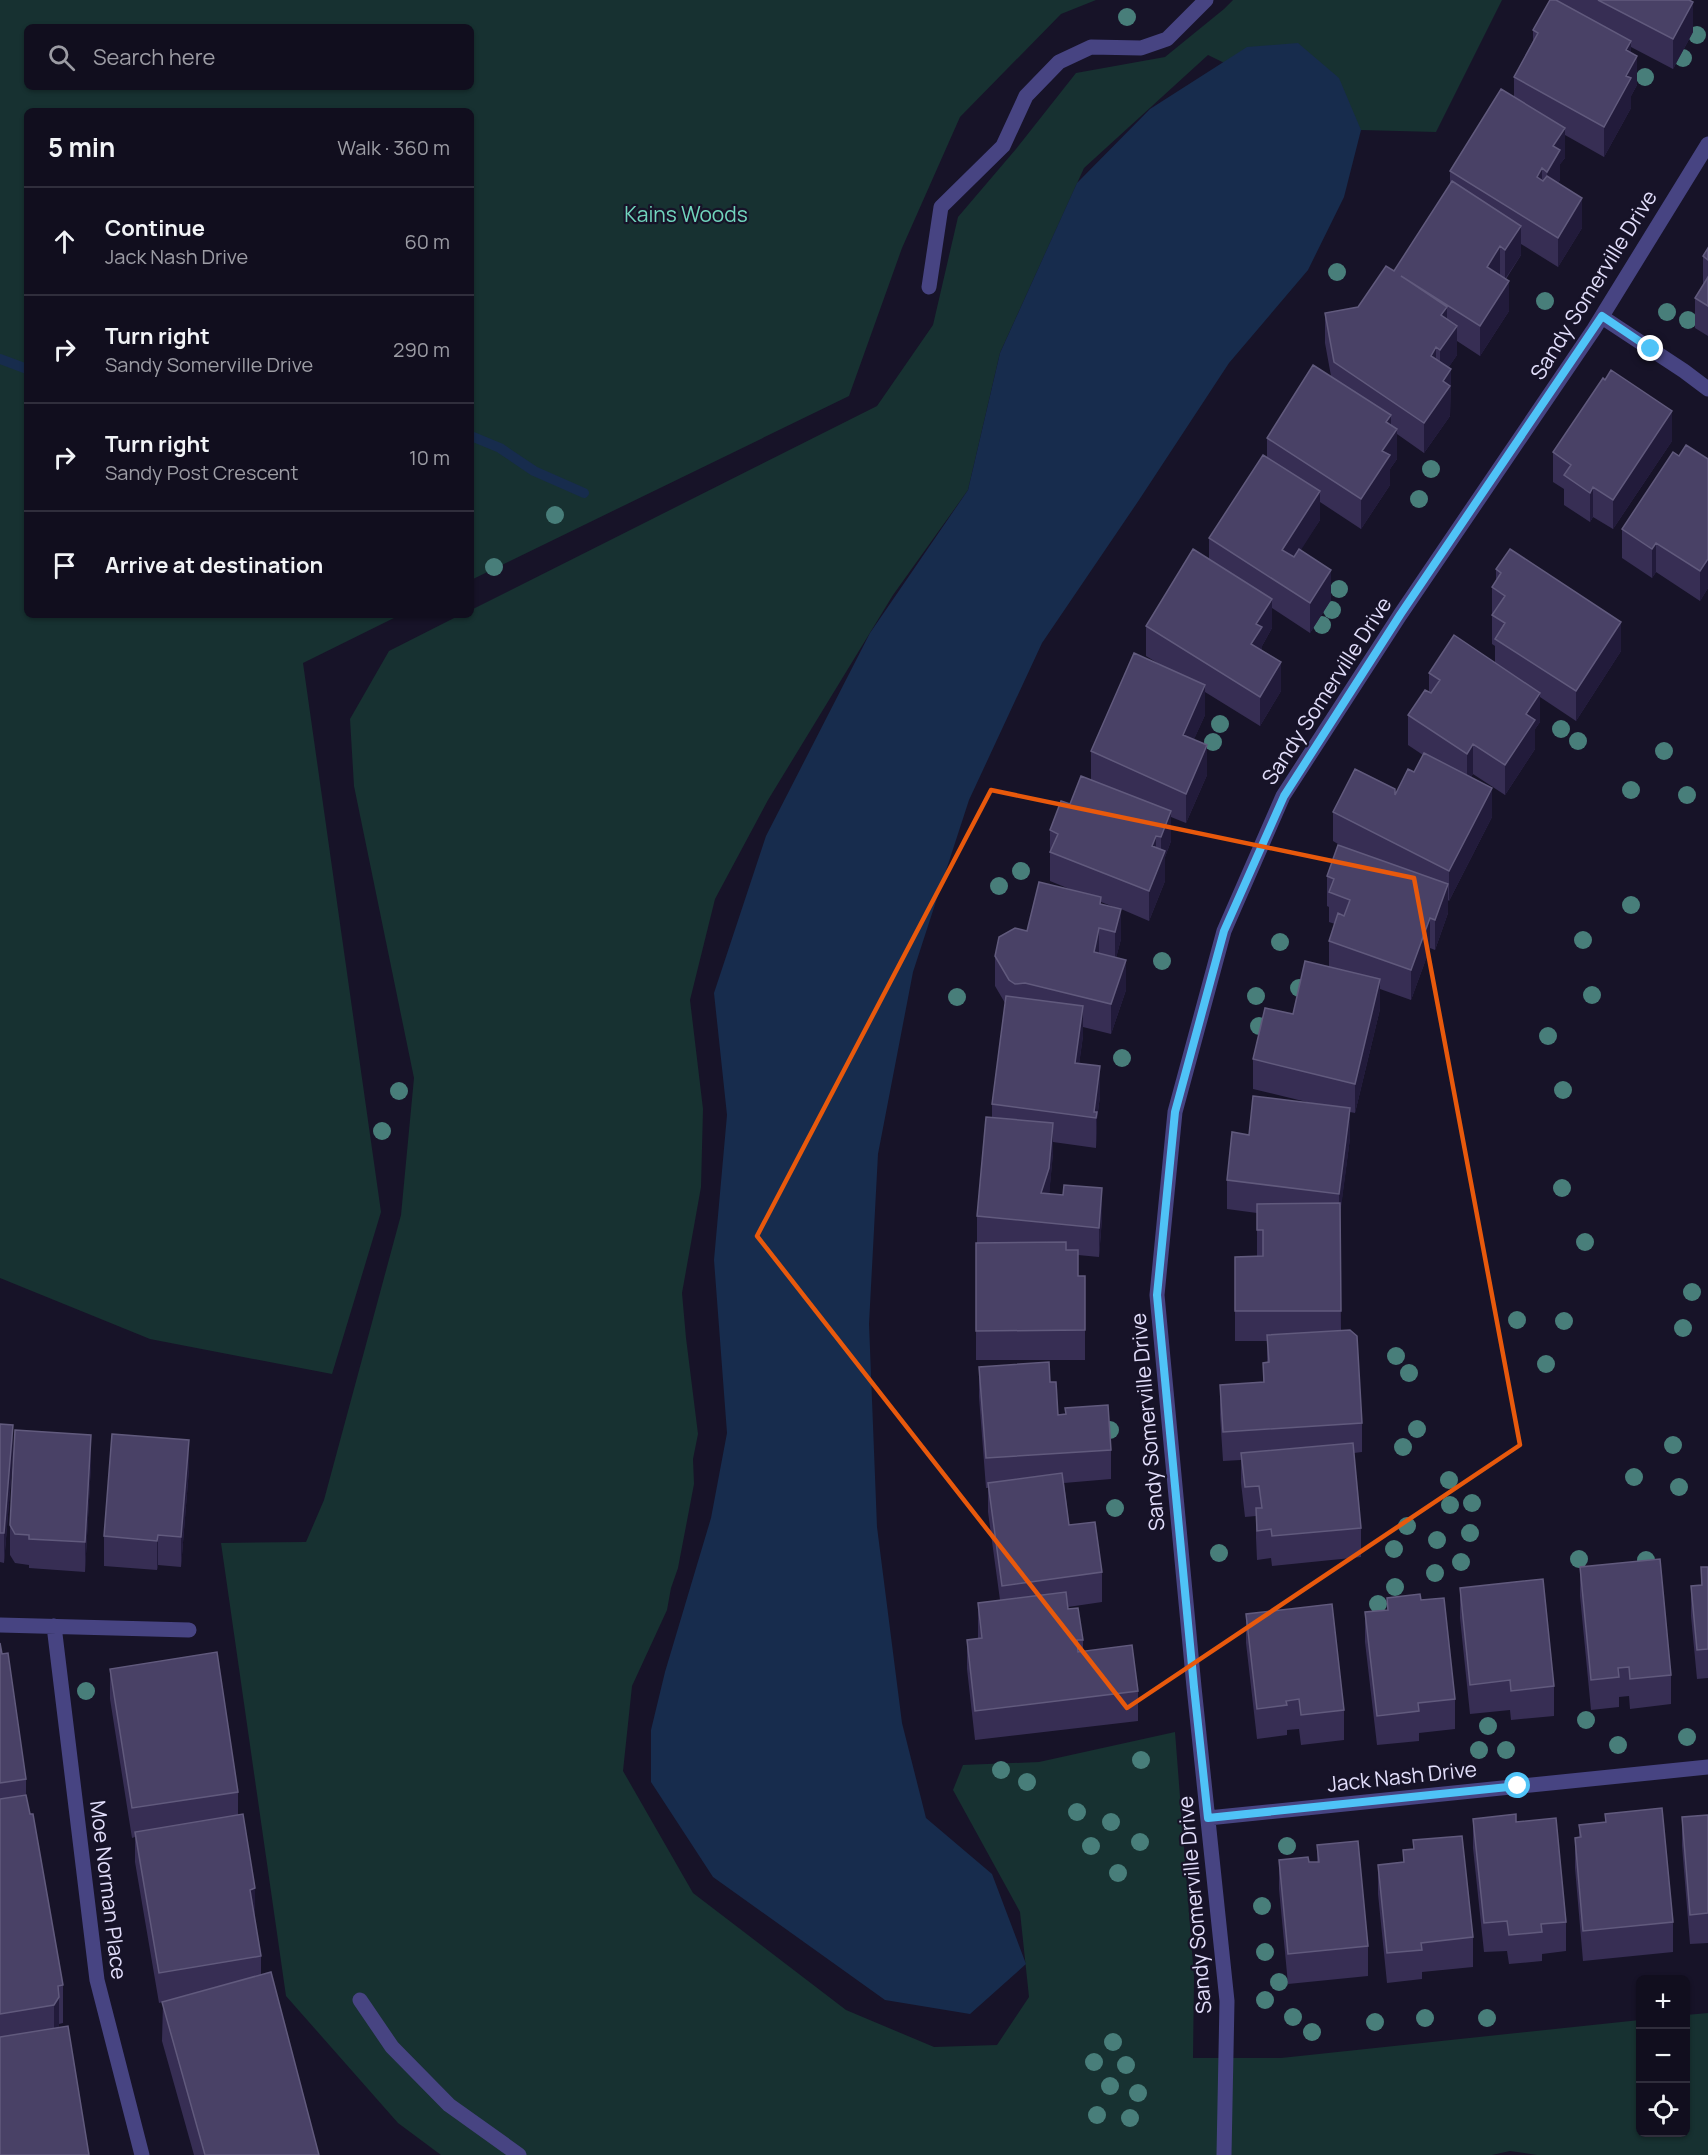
<!DOCTYPE html>
<meta charset="utf-8">
<style>
body{margin:0;font-family:Manrope,sans-serif;background:#1e1c2b;color:#f1f3f6}
.controls{position:absolute;right:18px;bottom:18px;display:grid;overflow:hidden;border-radius:9px;box-shadow:0 2px 4px #0004}
.controls button{width:54px;height:54px;display:grid;place-items:center;padding:0;border:0;border-bottom:2px solid #302e3c;background:#110e1e;color:#f1f3f6;font:30px sans-serif}
.stop{position:absolute;width:18px;height:18px;margin:-14px;border:4px solid #4fc3f7;border-radius:50%;background:#fff}
.stop.end{background:#4fc3f7;border-color:#fff;box-shadow:0 2px 6px #0008}
.list{margin:0;padding:0;list-style:none}
h2{display:flex;justify-content:space-between;align-items:center;height:78px;margin:0;padding:0 24px;font-size:26px}
h2 small{font-size:20px;font-weight:400;color:#9c9ca4}
.list li{display:grid;grid-template-columns:39px 1fr auto;gap:18px;align-items:center;box-sizing:border-box;height:108px;padding:0 24px;border-top:2px solid #302e3c}
.list b{display:block;font-size:22px;white-space:nowrap}
.list p{margin:0;font-size:20px;white-space:nowrap;color:#9c9ca4}
.list em{font-size:20px;font-style:normal;color:#9c9ca4}
.icon{flex:none;width:33px;height:33px;fill:none;stroke:currentColor;stroke-width:2;stroke-linecap:round;stroke-linejoin:round}
.map{position:relative;flex:none;width:1708px;height:2155px;overflow:hidden}
.search{position:absolute;background:#110e1e;box-shadow:0 2px 4px #0004;left:24px;top:24px;width:450px;height:66px;display:flex;align-items:center;gap:15px;box-sizing:border-box;padding:0 21px;border-radius:9px;color:#9c9ca4;font-size:22px}
.panel{position:absolute;background:#110e1e;box-shadow:0 2px 4px #0004;left:24px;top:108px;width:450px;height:510px;border-radius:9px}
.map>svg:first-child{display:block}
.green{fill:#173131;fill-rule:evenodd}
.water{fill:#172c4d}
.lines{fill:none;stroke-linecap:round;stroke-linejoin:round}
.stream{stroke:#172c4d;stroke-width:10}
.minor{stroke:#474482;stroke-width:15}
.tree{fill:#487e7a}
.wall{fill:#372e54;fill-rule:evenodd}
.shaded-wall{fill:#221b3b}
.building{fill:#494166;stroke:#615a7d;stroke-width:1.5}
.route{stroke:#4fc3f7;stroke-width:8}
.marked{fill:none;stroke:#e8590c;stroke-width:4.5;stroke-linejoin:round}
.labels{text-anchor:middle;stroke-width:4.5;stroke-linejoin:round;paint-order:stroke}
.park-label{font-size:21px;fill:#71d5bd;stroke:#171328}
.street-label{font-size:21px;fill:#e2defb;stroke:#171328}
</style>
<div class="map">
<svg width="1708" height="2155" viewBox="0 0 1708 2155">
<rect width="100%" height="100%" fill="#171328"/>
<path class="green" d="M 0,0 L 1096,0 L 1061,14 L 960,117 L 902,248 L 849,396 L 471,580 L 471,111 L 27,111 L 27,615 L 400,615 L 303,663 L 381,1212 L 332,1374 L 150,1339 L 0,1278 ZM 27,27 L 471,27 L 471,87 L 27,87 Z
M 1233,0 L 1502,0 L 1436,132 L 1361,130 L 1208,55 L 1084,168 L 1000,353 L 968,490 L 893,595 L 768,800 L 715,899 L 690,1000 L 703,1109 L 701,1187 L 682,1293 L 686,1338 L 698,1434 L 693,1459 L 694,1484 L 678,1568 L 671,1588 L 667,1610 L 632,1686 L 623,1771 L 693,1893 L 846,2010 L 934,2047 L 997,2045 L 1029,1997 L 1020,1912 L 953,1790 L 963,1765 L 1039,1762 L 1175,1732 L 1194,1977 L 1193,2058 L 1281,2058 L 1640,2020 L 1640,2132 L 1686,2132 L 1686,2015 L 1708,2013 L 1708,2155 L 1537,2155 L 1510,2151 L 1492,2155 L 441,2155 L 398,2123 L 286,1996 L 221,1543 L 306,1542 L 324,1500 L 401,1215 L 414,1078 L 354,786 L 350,719 L 389,651 L 460,615 L 471,615 L 471,610 L 877,406 L 933,325 L 958,217 L 1016,149 L 1076,73 L 1165,57 L 1224,9 Z"/>
<path class="water" d="M 1298,43 L 1339,78 L 1361,130 L 1344,197 L 1308,270 L 1229,363 L 1139,500 L 1042,643 L 969,800 L 913,972 L 878,1154 L 869,1324 L 877,1527 L 902,1723 L 926,1818 L 992,1874 L 1026,1964 L 970,2014 L 885,2000 L 713,1877 L 651,1782 L 651,1730 L 665,1672 L 711,1518 L 727,1433 L 714,1260 L 727,1115 L 714,993 L 766,836 L 870,633 L 968,490 L 1000,353 L 1077,183 L 1150,109 L 1247,47 Z"/>
<g class="lines">
<path class="stream" d="M 0,359 L 27,369
M 471,436 L 500,448 L 534,471 L 584,493"/>
<path class="minor" d="M 929,287 L 941,207 L 1003,146 L 1026,96 L 1059,62 L 1091,47 L 1141,48 L 1167,39 L 1206,0
M 1602,317 L 1684,371 L 1708,389
M 0,1625 L 189,1630
M 54,1626 L 97,1980 L 142,2155
M 1208,1818 L 1708,1767
M 360,2000 L 392,2047 L 449,2105 L 519,2155
M 1224,2155 L 1227,2001 L 1194,1687 L 1157,1295 L 1175,1112 L 1224,931 L 1283,796 L 1400,615 L 1594,329 L 1708,144"/>
</g>
<g class="tree">
<circle cx="1127" cy="17" r="9"/>
<circle cx="1697" cy="35" r="9"/>
<circle cx="1683" cy="58" r="9"/>
<circle cx="1645" cy="77" r="9"/>
<circle cx="1337" cy="272" r="9"/>
<circle cx="1545" cy="301" r="9"/>
<circle cx="1667" cy="312" r="9"/>
<circle cx="1688" cy="320" r="9"/>
<circle cx="1431" cy="469" r="9"/>
<circle cx="1419" cy="499" r="9"/>
<circle cx="555" cy="515" r="9"/>
<circle cx="494" cy="567" r="9"/>
<circle cx="1339" cy="589" r="9"/>
<circle cx="1332" cy="610" r="9"/>
<circle cx="1322" cy="625" r="9"/>
<circle cx="1220" cy="724" r="9"/>
<circle cx="1561" cy="729" r="9"/>
<circle cx="1578" cy="741" r="9"/>
<circle cx="1213" cy="742" r="9"/>
<circle cx="1664" cy="751" r="9"/>
<circle cx="1631" cy="790" r="9"/>
<circle cx="1687" cy="795" r="9"/>
<circle cx="1021" cy="871" r="9"/>
<circle cx="999" cy="886" r="9"/>
<circle cx="1631" cy="905" r="9"/>
<circle cx="1583" cy="940" r="9"/>
<circle cx="1280" cy="942" r="9"/>
<circle cx="1162" cy="961" r="9"/>
<circle cx="1299" cy="988" r="9"/>
<circle cx="1592" cy="995" r="9"/>
<circle cx="1256" cy="996" r="9"/>
<circle cx="957" cy="997" r="9"/>
<circle cx="1259" cy="1026" r="9"/>
<circle cx="1548" cy="1036" r="9"/>
<circle cx="1122" cy="1058" r="9"/>
<circle cx="1563" cy="1090" r="9"/>
<circle cx="399" cy="1091" r="9"/>
<circle cx="382" cy="1131" r="9"/>
<circle cx="1562" cy="1188" r="9"/>
<circle cx="1585" cy="1242" r="9"/>
<circle cx="1692" cy="1292" r="9"/>
<circle cx="1517" cy="1320" r="9"/>
<circle cx="1564" cy="1321" r="9"/>
<circle cx="1683" cy="1328" r="9"/>
<circle cx="1396" cy="1356" r="9"/>
<circle cx="1546" cy="1364" r="9"/>
<circle cx="1409" cy="1373" r="9"/>
<circle cx="1417" cy="1429" r="9"/>
<circle cx="1110" cy="1430" r="9"/>
<circle cx="1673" cy="1445" r="9"/>
<circle cx="1403" cy="1447" r="9"/>
<circle cx="1634" cy="1477" r="9"/>
<circle cx="1449" cy="1480" r="9"/>
<circle cx="1679" cy="1487" r="9"/>
<circle cx="1472" cy="1503" r="9"/>
<circle cx="1450" cy="1505" r="9"/>
<circle cx="1115" cy="1508" r="9"/>
<circle cx="1407" cy="1526" r="9"/>
<circle cx="1470" cy="1533" r="9"/>
<circle cx="1437" cy="1540" r="9"/>
<circle cx="1394" cy="1549" r="9"/>
<circle cx="1219" cy="1553" r="9"/>
<circle cx="1579" cy="1559" r="9"/>
<circle cx="1646" cy="1560" r="9"/>
<circle cx="1461" cy="1562" r="9"/>
<circle cx="1435" cy="1573" r="9"/>
<circle cx="1395" cy="1587" r="9"/>
<circle cx="1378" cy="1604" r="9"/>
<circle cx="86" cy="1691" r="9"/>
<circle cx="1586" cy="1720" r="9"/>
<circle cx="1488" cy="1726" r="9"/>
<circle cx="1687" cy="1737" r="9"/>
<circle cx="1618" cy="1745" r="9"/>
<circle cx="1479" cy="1750" r="9"/>
<circle cx="1506" cy="1750" r="9"/>
<circle cx="1141" cy="1760" r="9"/>
<circle cx="1001" cy="1770" r="9"/>
<circle cx="1027" cy="1782" r="9"/>
<circle cx="1077" cy="1812" r="9"/>
<circle cx="1111" cy="1822" r="9"/>
<circle cx="1140" cy="1842" r="9"/>
<circle cx="1091" cy="1846" r="9"/>
<circle cx="1287" cy="1846" r="9"/>
<circle cx="1118" cy="1873" r="9"/>
<circle cx="1262" cy="1906" r="9"/>
<circle cx="1265" cy="1952" r="9"/>
<circle cx="1279" cy="1982" r="9"/>
<circle cx="1265" cy="2000" r="9"/>
<circle cx="1293" cy="2017" r="9"/>
<circle cx="1425" cy="2018" r="9"/>
<circle cx="1487" cy="2018" r="9"/>
<circle cx="1375" cy="2022" r="9"/>
<circle cx="1312" cy="2032" r="9"/>
<circle cx="1113" cy="2042" r="9"/>
<circle cx="1094" cy="2062" r="9"/>
<circle cx="1126" cy="2065" r="9"/>
<circle cx="1110" cy="2086" r="9"/>
<circle cx="1138" cy="2093" r="9"/>
<circle cx="1097" cy="2115" r="9"/>
<circle cx="1130" cy="2118" r="9"/>
</g>
<path class="wall" d="M 1550,0 L 1689,0 L 1693,32 L 1673,69 L 1631,47 L 1631,53 L 1637,85 L 1631,96 L 1631,108 L 1604,157 L 1565,135 L 1565,158 L 1560,164 L 1560,180 L 1558,183 L 1582,228 L 1558,267 L 1521,244 L 1521,255 L 1506,279 L 1509,311 L 1480,356 L 1457,341 L 1457,355 L 1448,368 L 1451,369 L 1450,416 L 1424,453 L 1397,434 L 1397,459 L 1390,469 L 1390,485 L 1361,529 L 1320,502 L 1320,520 L 1300,550 L 1331,600 L 1310,633 L 1272,608 L 1272,628 L 1262,646 L 1262,650 L 1281,691 L 1260,726 L 1205,692 L 1205,715 L 1194,739 L 1207,775 L 1186,823 L 1171,817 L 1171,841 L 1165,857 L 1165,881 L 1149,921 L 1121,909 L 1121,939 L 1116,958 L 1126,990 L 1111,1034 L 1083,1027 L 1083,1036 L 1079,1064 L 1100,1096 L 1097,1119 L 1096,1148 L 1053,1142 L 1053,1153 L 1049,1194 L 1102,1218 L 1099,1257 L 1078,1255 L 1078,1276 L 1085,1276 L 1085,1360 L 976,1360 L 976,1243 L 977,1243 L 977,1216 L 992,1118 L 992,1104 L 1005,1003 L 995,986 L 995,956 L 1027,931 L 1072,890 L 1050,881 L 1050,830 L 1091,779 L 1091,751 L 1164,667 L 1146,656 L 1146,626 L 1209,560 L 1209,538 L 1267,457 L 1267,438 L 1331,376 L 1325,343 L 1325,313 L 1358,307 L 1394,271 L 1450,184 L 1450,171 L 1514,97 L 1514,77 L 1533,41 L 1533,30 ZM 1101,902 L 1119,909 L 1101,904 Z
M 1708,248 L 1708,336 L 1695,328 L 1695,298 L 1703,285 L 1703,256 Z
M 1672,441 L 1613,529 L 1593,517 L 1590,522 L 1564,505 L 1564,489 L 1553,482 L 1553,452 Z
M 1679,456 L 1708,459 L 1708,588 L 1700,601 L 1656,572 L 1652,578 L 1622,558 L 1622,529 Z
M 1496,569 L 1621,651 L 1576,721 L 1540,697 L 1540,722 L 1535,729 L 1535,749 L 1505,795 L 1473,774 L 1471,777 L 1492,817 L 1449,901 L 1448,900 L 1448,913 L 1435,950 L 1430,948 L 1411,1000 L 1380,989 L 1380,1009 L 1355,1113 L 1350,1112 L 1350,1138 L 1340,1213 L 1341,1330 L 1362,1423 L 1362,1452 L 1354,1453 L 1361,1528 L 1361,1557 L 1272,1566 L 1271,1558 L 1257,1560 L 1256,1538 L 1256,1516 L 1245,1517 L 1241,1483 L 1241,1460 L 1223,1461 L 1220,1415 L 1220,1385 L 1263,1382 L 1263,1363 L 1267,1363 L 1267,1341 L 1235,1341 L 1235,1257 L 1257,1256 L 1257,1213 L 1227,1209 L 1227,1180 L 1249,1135 L 1315,1104 L 1253,1089 L 1253,1059 L 1293,1014 L 1329,967 L 1329,941 L 1335,924 L 1329,922 L 1329,907 L 1327,906 L 1327,876 L 1343,847 L 1333,841 L 1333,812 L 1395,794 L 1414,772 L 1423,755 L 1408,745 L 1408,715 L 1429,692 L 1429,673 L 1495,663 L 1495,646 L 1492,644 L 1492,587 L 1496,581 Z
M 979,1367 L 1050,1382 L 1058,1415 L 1111,1450 L 1111,1479 L 1064,1483 L 1069,1525 L 1102,1572 L 1102,1602 L 1068,1607 L 1083,1640 L 1083,1651 L 1138,1691 L 1138,1721 L 975,1740 L 967,1669 L 967,1640 L 978,1638 L 978,1603 L 1000,1600 L 988,1512 L 988,1488 L 986,1488 L 979,1397 Z
M 0,1424 L 13,1454 L 4,1563 L 0,1562 Z
M 91,1464 L 85,1572 L 29,1568 L 29,1565 L 15,1563 L 10,1555 L 10,1525 Z
M 189,1469 L 181,1567 L 158,1565 L 157,1570 L 104,1566 L 104,1536 Z
M 1580,1567 L 1671,1675 L 1671,1704 L 1630,1709 L 1629,1696 L 1619,1697 L 1619,1707 L 1591,1710 L 1580,1596 Z
M 1701,1567 L 1708,1567 L 1708,1678 L 1697,1679 L 1691,1616 L 1691,1586 L 1701,1585 Z
M 1460,1588 L 1554,1686 L 1554,1716 L 1511,1720 L 1510,1710 L 1470,1714 L 1460,1618 Z
M 1387,1598 L 1421,1600 L 1455,1699 L 1455,1729 L 1419,1733 L 1419,1741 L 1377,1745 L 1365,1642 L 1365,1612 L 1387,1610 Z
M 1246,1614 L 1344,1710 L 1344,1740 L 1301,1745 L 1299,1729 L 1287,1730 L 1287,1735 L 1257,1739 L 1246,1643 Z
M 0,1643 L 26,1779 L 26,1795 L 63,1985 L 63,2023 L 59,2024 L 59,2027 L 0,2155 Z
M 110,1669 L 238,1792 L 238,1815 L 261,1956 L 261,1975 L 319,2155 L 194,2155 L 162,2041 L 163,2002 L 159,2003 L 135,1862 L 135,1837 L 132,1838 L 110,1699 Z
M 1605,1814 L 1673,1922 L 1673,1952 L 1583,1961 L 1575,1868 L 1575,1838 L 1579,1838 L 1579,1825 L 1605,1822 Z
M 1708,1815 L 1708,1943 L 1690,1944 L 1682,1846 L 1682,1817 Z
M 1473,1819 L 1516,1822 L 1566,1922 L 1566,1951 L 1542,1954 L 1542,1961 L 1509,1964 L 1507,1951 L 1484,1952 L 1473,1848 Z
M 1413,1840 L 1473,1937 L 1473,1967 L 1422,1972 L 1422,1979 L 1387,1983 L 1378,1894 L 1378,1865 L 1403,1862 L 1403,1850 L 1413,1849 Z
M 1317,1845 L 1368,1946 L 1368,1976 L 1288,1984 L 1279,1889 L 1279,1860 L 1309,1862 L 1317,1862 Z"/>
<path class="shaded-wall" d="M 1693,2 L 1693,32 L 1673,69 L 1673,39 Z
M 1631,41 L 1631,66 L 1637,56 L 1637,85 L 1631,96 L 1631,108 L 1604,157 L 1604,127 L 1626,50 Z
M 1565,128 L 1565,158 L 1560,164 L 1560,180 L 1547,201 L 1547,172 L 1553,146 Z
M 1542,168 L 1542,198 L 1537,177 Z
M 1582,198 L 1582,228 L 1558,267 L 1558,238 Z
M 1521,226 L 1521,255 L 1505,279 L 1505,250 Z
M 1500,246 L 1500,276 L 1487,267 Z
M 1509,281 L 1509,311 L 1480,356 L 1480,326 Z
M 1447,307 L 1447,336 L 1441,315 Z
M 1457,326 L 1457,355 L 1440,380 L 1440,350 Z
M 1436,347 L 1436,377 L 1431,356 Z
M 1451,369 L 1450,416 L 1424,453 L 1424,423 L 1443,381 Z
M 1672,411 L 1672,441 L 1613,529 L 1613,500 Z
M 1391,415 L 1391,438 L 1397,429 L 1397,459 L 1390,469 L 1390,485 L 1361,529 L 1361,499 L 1382,451 L 1386,422 Z
M 1593,487 L 1593,517 L 1590,522 L 1590,493 Z
M 1320,491 L 1320,520 L 1282,580 L 1282,550 Z
M 1656,543 L 1656,572 L 1652,578 L 1652,549 Z
M 1708,559 L 1708,588 L 1700,601 L 1700,571 Z
M 1331,570 L 1331,600 L 1310,633 L 1310,603 Z
M 1272,599 L 1272,628 L 1262,646 L 1262,656 L 1251,644 L 1256,624 Z
M 1621,622 L 1621,651 L 1576,721 L 1576,691 Z
M 1281,662 L 1281,691 L 1260,726 L 1260,697 Z
M 1205,685 L 1205,715 L 1183,764 L 1183,735 Z
M 1540,693 L 1540,722 L 1535,729 L 1535,749 L 1505,795 L 1505,765 L 1526,714 Z
M 1473,744 L 1473,774 L 1467,783 L 1467,754 Z
M 1207,745 L 1207,775 L 1186,823 L 1186,794 Z
M 1492,788 L 1492,817 L 1449,901 L 1449,871 Z
M 1171,811 L 1171,841 L 1165,857 L 1165,881 L 1149,921 L 1149,891 L 1161,861 L 1161,837 Z
M 1156,836 L 1156,865 L 1152,846 Z
M 1448,884 L 1448,913 L 1435,950 L 1435,920 Z
M 1121,909 L 1121,939 L 1115,962 L 1115,932 Z
M 1430,918 L 1430,948 L 1411,1000 L 1411,970 Z
M 1099,928 L 1099,958 L 1094,952 Z
M 1126,960 L 1126,990 L 1111,1034 L 1111,1004 Z
M 1380,979 L 1380,1009 L 1355,1113 L 1355,1084 Z
M 1083,1006 L 1083,1036 L 1075,1093 L 1075,1063 Z
M 1100,1066 L 1100,1096 L 1097,1119 L 1096,1148 L 1096,1118 L 1094,1112 Z
M 1350,1108 L 1350,1138 L 1339,1224 L 1339,1194 Z
M 1053,1123 L 1053,1153 L 1049,1197 L 1041,1193 Z
M 1102,1188 L 1102,1218 L 1099,1257 L 1099,1228 Z
M 13,1425 L 13,1454 L 4,1563 L 4,1533 Z
M 91,1435 L 91,1464 L 85,1572 L 85,1542 Z
M 189,1440 L 189,1469 L 181,1567 L 181,1537 Z
M 158,1535 L 158,1565 L 157,1570 L 157,1541 Z
M 255,1888 L 255,1918 L 250,1919 L 250,1890 Z
M 59,1997 L 59,2035 L 54,2043 L 54,2005 Z"/>
<path class="building" d="M 1550,0 L 1556,0 L 1631,41 L 1626,50 L 1637,56 L 1626,76 L 1631,78 L 1604,127 L 1514,77 L 1538,33 L 1533,30 Z
M 1598,0 L 1689,0 L 1693,2 L 1673,39 Z
M 1501,89 L 1565,128 L 1553,146 L 1560,150 L 1547,172 L 1542,168 L 1537,177 L 1543,181 L 1547,176 L 1582,198 L 1558,238 L 1450,171 Z
M 1452,181 L 1521,226 L 1505,250 L 1500,246 L 1487,267 L 1509,281 L 1480,326 L 1401,276 L 1447,307 L 1441,315 L 1457,326 L 1440,350 L 1436,347 L 1431,356 L 1451,369 L 1443,381 L 1450,386 L 1424,423 L 1334,362 L 1325,313 L 1358,307 L 1386,266 L 1394,271 Z
M 1708,248 L 1708,260 L 1703,256 Z
M 1708,277 L 1708,306 L 1695,298 Z
M 1313,365 L 1391,415 L 1386,422 L 1397,429 L 1382,451 L 1390,455 L 1361,499 L 1267,438 Z
M 1611,370 L 1672,411 L 1613,500 L 1593,487 L 1590,493 L 1564,475 L 1571,465 L 1553,452 L 1603,378 L 1605,380 Z
M 1686,445 L 1708,459 L 1708,559 L 1700,571 L 1656,543 L 1652,549 L 1622,529 L 1673,452 L 1679,456 Z
M 1263,455 L 1320,491 L 1282,550 L 1294,557 L 1299,549 L 1331,570 L 1310,603 L 1209,538 Z
M 1193,549 L 1272,599 L 1256,624 L 1262,627 L 1251,644 L 1281,662 L 1260,697 L 1146,626 Z
M 1510,549 L 1621,622 L 1576,691 L 1495,639 L 1505,623 L 1492,615 L 1505,596 L 1492,587 L 1501,573 L 1496,569 Z
M 1454,635 L 1540,693 L 1526,714 L 1535,720 L 1505,765 L 1473,744 L 1467,754 L 1408,715 L 1425,690 L 1431,693 L 1440,680 L 1429,673 Z
M 1134,653 L 1205,685 L 1183,735 L 1207,745 L 1186,794 L 1091,751 Z
M 1424,753 L 1492,788 L 1449,871 L 1333,812 L 1355,769 L 1395,789 L 1395,795 L 1408,769 L 1414,772 Z
M 1081,776 L 1171,811 L 1161,837 L 1156,836 L 1152,846 L 1165,851 L 1149,891 L 1050,852 L 1058,834 L 1050,830 L 1061,801 L 1070,804 Z
M 1338,845 L 1448,884 L 1435,920 L 1430,918 L 1411,970 L 1329,941 L 1338,913 L 1344,916 L 1350,900 L 1329,892 L 1334,879 L 1327,876 Z
M 1039,882 L 1101,897 L 1100,904 L 1121,909 L 1115,932 L 1099,928 L 1094,952 L 1126,960 L 1111,1004 L 1025,983 L 1015,984 L 1009,980 L 995,956 L 999,937 L 1015,928 L 1027,931 Z
M 1305,961 L 1380,979 L 1355,1084 L 1253,1059 L 1265,1008 L 1293,1014 Z
M 1006,996 L 1083,1006 L 1075,1063 L 1100,1066 L 1094,1112 L 1097,1112 L 1096,1118 L 992,1104 Z
M 1253,1096 L 1350,1108 L 1339,1194 L 1227,1180 L 1232,1132 L 1249,1135 Z
M 986,1117 L 1053,1123 L 1049,1168 L 1041,1193 L 1063,1195 L 1064,1185 L 1102,1188 L 1099,1228 L 977,1216 Z
M 1340,1203 L 1341,1311 L 1235,1311 L 1235,1257 L 1263,1256 L 1263,1230 L 1257,1230 L 1257,1204 Z
M 1066,1242 L 1066,1250 L 1078,1250 L 1078,1276 L 1085,1276 L 1085,1330 L 976,1331 L 976,1243 Z
M 1350,1330 L 1357,1336 L 1362,1423 L 1223,1432 L 1220,1385 L 1264,1382 L 1263,1363 L 1269,1362 L 1267,1335 Z
M 1049,1362 L 1050,1382 L 1056,1382 L 1058,1415 L 1066,1414 L 1065,1408 L 1108,1405 L 1111,1450 L 986,1458 L 979,1367 Z
M 0,1424 L 13,1425 L 4,1533 L 0,1533 Z
M 15,1430 L 91,1435 L 85,1542 L 29,1539 L 29,1535 L 15,1534 L 10,1525 Z
M 112,1434 L 189,1440 L 181,1537 L 158,1535 L 157,1541 L 104,1536 Z
M 1353,1443 L 1361,1528 L 1272,1536 L 1271,1529 L 1257,1531 L 1256,1508 L 1262,1508 L 1259,1486 L 1245,1487 L 1241,1453 Z
M 1062,1473 L 1069,1525 L 1095,1522 L 1102,1572 L 1002,1586 L 988,1483 Z
M 1660,1559 L 1671,1675 L 1630,1679 L 1629,1667 L 1618,1668 L 1619,1677 L 1591,1680 L 1580,1567 Z
M 1701,1567 L 1708,1567 L 1708,1649 L 1697,1650 L 1691,1586 L 1702,1585 Z
M 1543,1579 L 1554,1686 L 1511,1691 L 1510,1680 L 1470,1685 L 1460,1588 Z
M 1066,1592 L 1068,1609 L 1078,1608 L 1083,1640 L 1077,1640 L 1078,1652 L 1132,1645 L 1138,1691 L 975,1711 L 967,1640 L 982,1638 L 978,1603 Z
M 1420,1594 L 1421,1600 L 1444,1598 L 1455,1699 L 1418,1703 L 1419,1711 L 1377,1716 L 1365,1612 L 1388,1610 L 1387,1598 Z
M 1332,1604 L 1344,1710 L 1301,1715 L 1299,1699 L 1286,1701 L 1287,1705 L 1257,1709 L 1246,1614 Z
M 0,1643 L 2,1654 L 8,1653 L 26,1779 L 0,1783 Z
M 217,1652 L 238,1792 L 132,1808 L 110,1669 Z
M 26,1795 L 30,1814 L 33,1814 L 63,1985 L 58,1986 L 59,1997 L 54,2005 L 0,2014 L 0,1799 Z
M 1662,1808 L 1673,1922 L 1583,1931 L 1575,1838 L 1581,1837 L 1579,1825 L 1606,1822 L 1605,1814 Z
M 243,1814 L 255,1888 L 250,1890 L 261,1956 L 159,1973 L 135,1832 Z
M 1516,1814 L 1516,1822 L 1556,1818 L 1566,1922 L 1541,1924 L 1542,1932 L 1509,1935 L 1507,1921 L 1484,1923 L 1473,1819 Z
M 1708,1815 L 1708,1913 L 1690,1915 L 1682,1817 Z
M 1462,1836 L 1473,1937 L 1421,1943 L 1422,1950 L 1387,1953 L 1378,1865 L 1404,1862 L 1403,1850 L 1414,1849 L 1413,1840 Z
M 1358,1841 L 1368,1946 L 1288,1954 L 1279,1860 L 1308,1857 L 1309,1862 L 1319,1862 L 1317,1845 Z
M 271,1972 L 319,2155 L 205,2155 L 162,2002 Z
M 68,2026 L 89,2155 L 0,2155 L 0,2037 Z"/>
<g class="lines">
<path class="route" d="M 1518,1786 L 1208,1818 L 1194,1687 L 1157,1295 L 1175,1112 L 1224,931 L 1284,796 L 1400,615 L 1602,316 L 1651,349"/>
</g>
<path class="marked" d="M 991,790 L 1414,878 L 1520,1445 L 1127,1708 L 757,1236 Z"/>
<g class="labels">
<g class="park-label">
<text x="686" y="222">Kains Woods</text>
</g>
<g class="street-label">
<text transform="translate(1594 285) rotate(-58)" y="7">Sandy Somerville Drive</text>
<text transform="translate(1327 691) rotate(-57)" y="7">Sandy Somerville Drive</text>
<text transform="translate(1148 1422) rotate(-95)" y="7">Sandy Somerville Drive</text>
<text transform="translate(1402 1777) rotate(-6)" y="7">Jack Nash Drive</text>
<text transform="translate(108 1890) rotate(83)" y="7">Moe Norman Place</text>
<text transform="translate(1195 1905) rotate(-95)" y="7">Sandy Somerville Drive</text>
</g>
</g>
</svg>
<div class="controls">
<button>+</button>
<button>−</button>
<button><svg class="icon" aria-label="locate" viewBox="0 0 24 24"><circle cx="12" cy="12" r="6"/><path d="M12 2v4M12 18v4M2 12h4M18 12h4"/></svg></button>
</div>
<div class="stop" style="left:1518px;top:1786px"></div>
<div class="stop end" style="left:1651px;top:349px"></div>
<div class="search"><svg class="icon" aria-label="search" viewBox="0 0 24 24"><circle cx="10" cy="10" r="6"/><path d="M15 15l6 6"/></svg>Search here</div>
<section class="panel">
<h2>5 min<small>Walk · 360 m</small></h2>
<ul class="list">
<li><svg class="icon" aria-label="ahead" viewBox="0 0 24 24"><path d="M12 20V5M6 11l6-6 6 6"/></svg><div><b>Continue</b><p>Jack Nash Drive</p></div><em>60 m</em></li>
<li><svg class="icon" aria-label="right" viewBox="0 0 24 24"><path d="M7 20v-9h11M14 6l5 5-5 5"/></svg><div><b>Turn right</b><p>Sandy Somerville Drive</p></div><em>290 m</em></li>
<li><svg class="icon" aria-label="right" viewBox="0 0 24 24"><path d="M7 20v-9h11M14 6l5 5-5 5"/></svg><div><b>Turn right</b><p>Sandy Post Crescent</p></div><em>10 m</em></li>
<li><svg class="icon" aria-label="arrive" viewBox="0 0 24 24"><path d="M6 21V4h12l-3 4 3 4H6"/></svg><div><b>Arrive at destination</b></div></li>
</ul>
</section>
</div>
